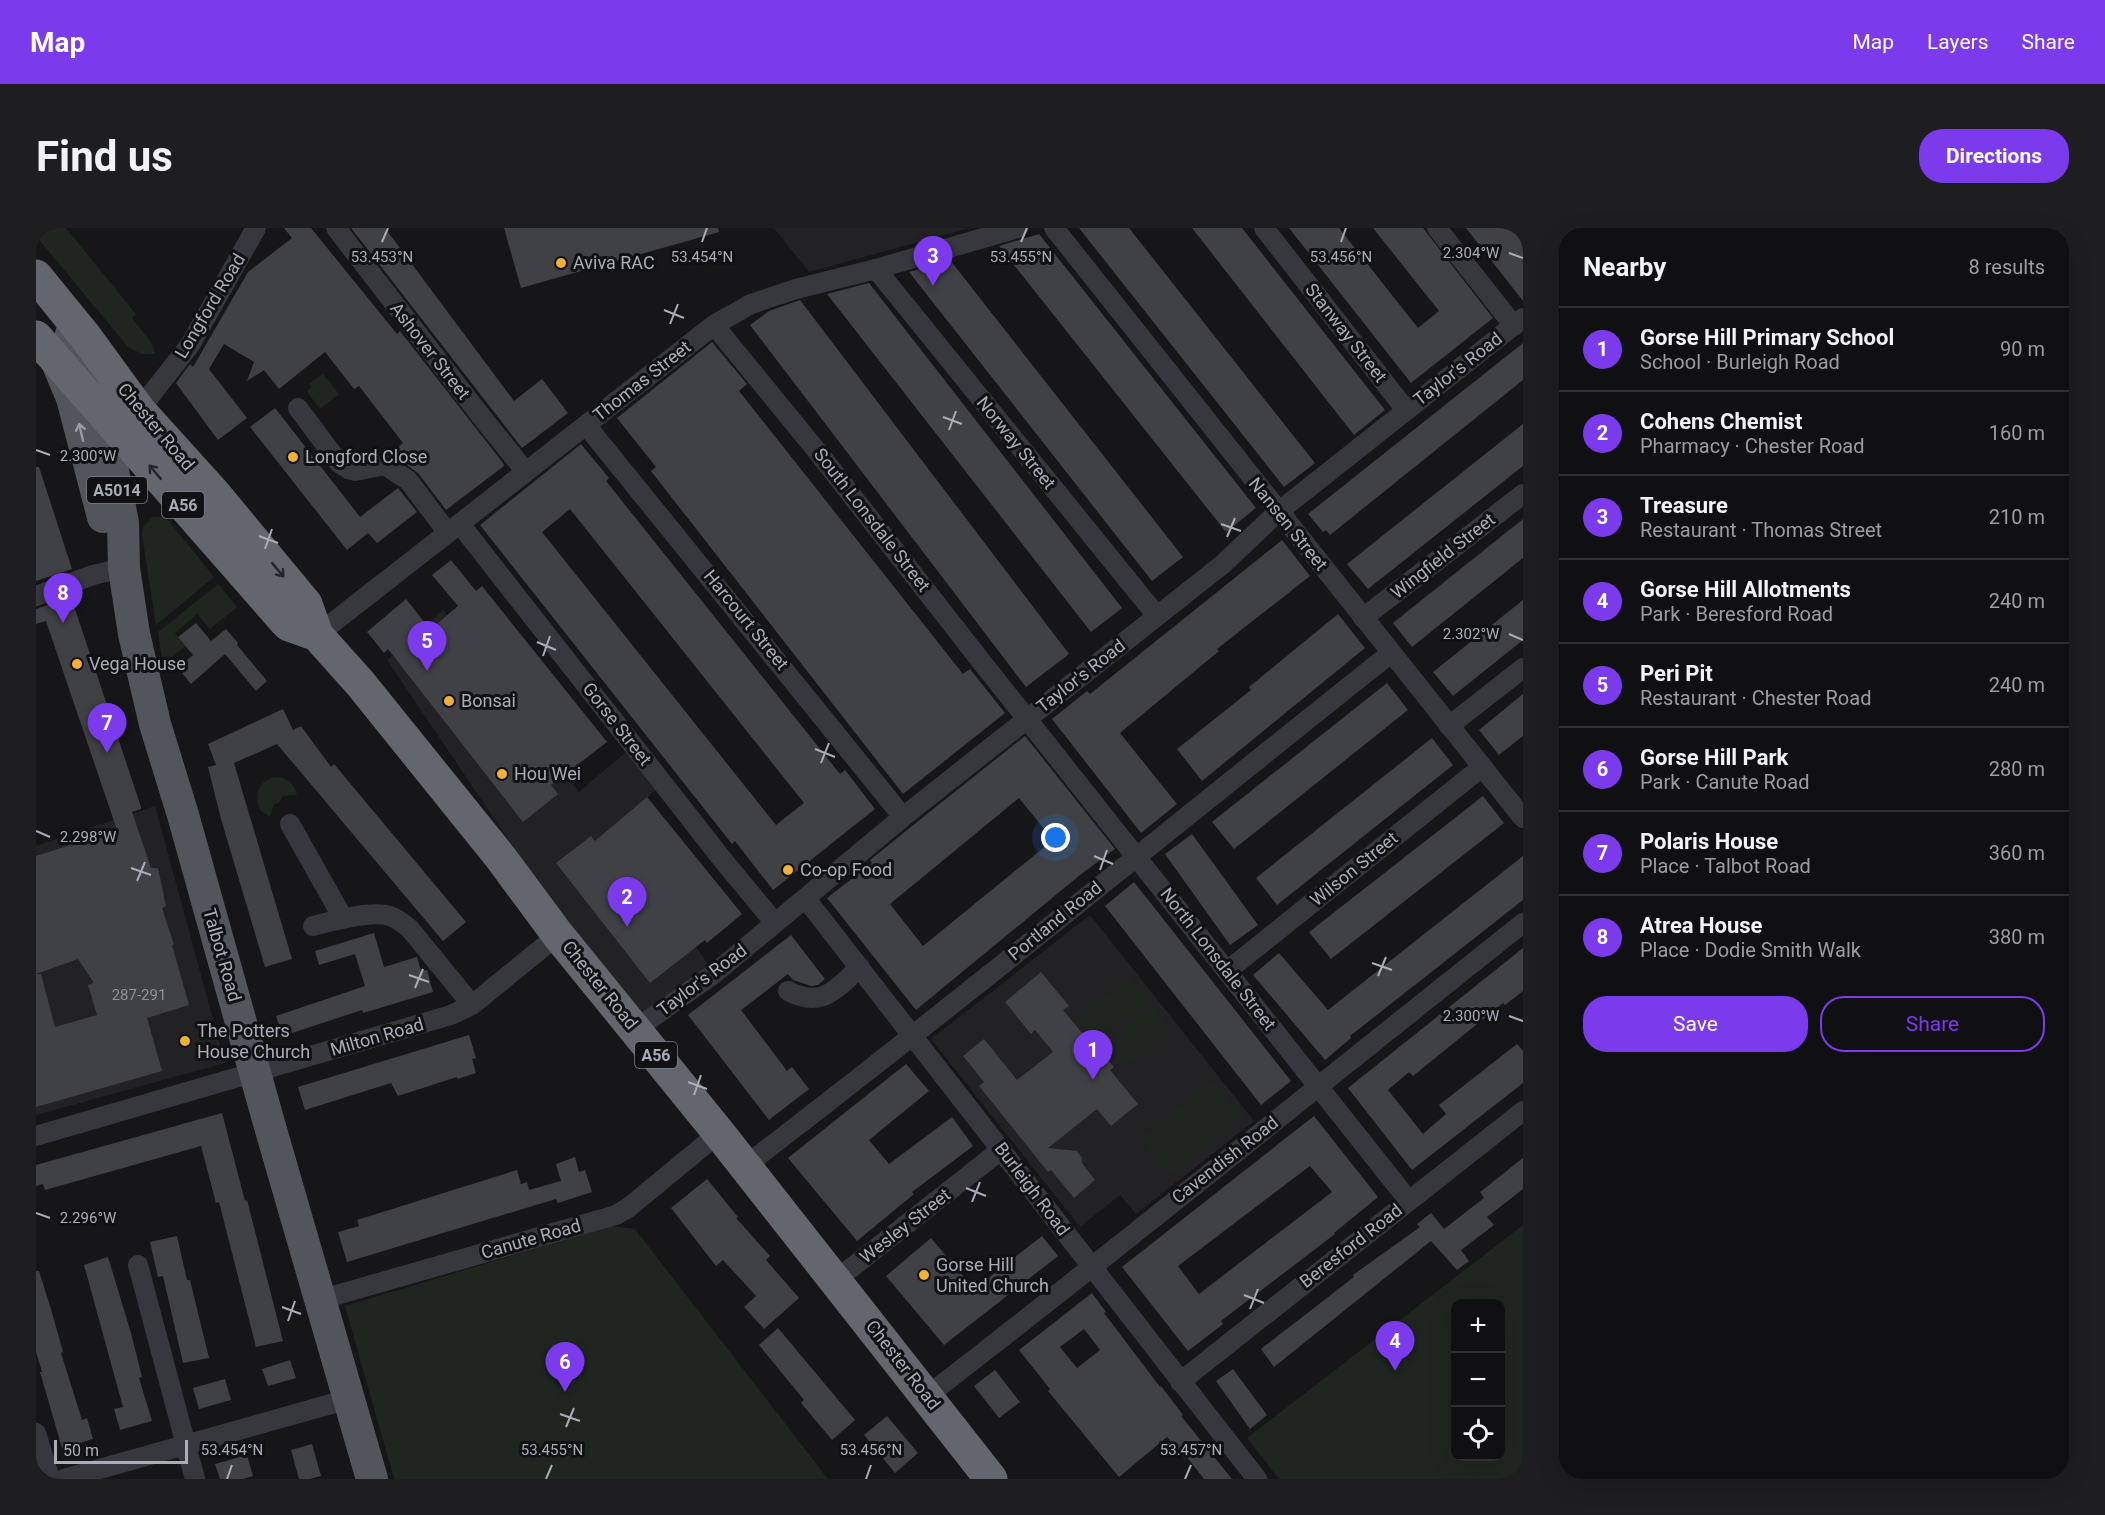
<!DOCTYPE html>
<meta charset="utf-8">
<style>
body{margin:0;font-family:Roboto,sans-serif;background:#1e1e20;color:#f1f3f6}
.controls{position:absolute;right:18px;bottom:18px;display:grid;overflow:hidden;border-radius:12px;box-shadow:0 6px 24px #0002}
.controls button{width:54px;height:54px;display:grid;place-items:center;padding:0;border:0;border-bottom:2px solid #303032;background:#101012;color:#f1f3f6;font:30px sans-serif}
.scale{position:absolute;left:18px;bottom:15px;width:134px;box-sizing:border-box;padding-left:6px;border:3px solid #a8adb8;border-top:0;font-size:16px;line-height:21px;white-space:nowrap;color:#a8adb8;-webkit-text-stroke:4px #111113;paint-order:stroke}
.you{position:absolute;left:1020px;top:610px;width:21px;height:21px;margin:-15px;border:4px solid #fff;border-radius:50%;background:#1a73e8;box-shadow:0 0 0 9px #1a73e833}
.badge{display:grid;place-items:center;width:39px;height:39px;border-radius:50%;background:#7c3aed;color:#fff;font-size:20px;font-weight:700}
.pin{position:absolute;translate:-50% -50px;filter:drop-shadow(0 2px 3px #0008)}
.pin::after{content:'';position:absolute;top:32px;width:21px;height:18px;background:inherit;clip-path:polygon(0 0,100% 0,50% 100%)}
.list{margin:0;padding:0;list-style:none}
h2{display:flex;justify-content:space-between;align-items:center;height:78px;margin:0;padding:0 24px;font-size:26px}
h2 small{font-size:20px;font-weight:400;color:#9c9d9f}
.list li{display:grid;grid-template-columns:39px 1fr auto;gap:18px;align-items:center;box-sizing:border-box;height:84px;padding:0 24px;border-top:2px solid #303032}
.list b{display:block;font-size:22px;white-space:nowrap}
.list p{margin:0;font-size:20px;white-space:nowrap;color:#9c9d9f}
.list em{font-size:20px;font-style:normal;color:#9c9d9f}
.actions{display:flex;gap:12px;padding:18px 24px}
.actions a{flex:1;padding:14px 0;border:2px solid #7c3aed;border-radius:24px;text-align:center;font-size:21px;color:#7c3aed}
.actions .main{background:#7c3aed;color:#fff}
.icon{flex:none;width:33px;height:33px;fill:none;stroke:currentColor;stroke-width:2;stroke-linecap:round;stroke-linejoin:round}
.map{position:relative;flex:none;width:1487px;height:1251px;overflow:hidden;border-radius:24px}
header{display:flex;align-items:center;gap:36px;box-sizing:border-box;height:84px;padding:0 30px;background:#7c3aed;color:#fff}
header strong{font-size:28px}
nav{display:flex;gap:33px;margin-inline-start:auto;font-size:21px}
.intro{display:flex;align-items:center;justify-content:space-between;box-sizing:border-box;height:144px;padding:0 36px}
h1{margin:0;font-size:42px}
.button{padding:15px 27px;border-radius:24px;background:#7c3aed;color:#fff;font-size:21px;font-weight:700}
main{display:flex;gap:36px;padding:0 36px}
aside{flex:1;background:#101012;border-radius:24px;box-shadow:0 6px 24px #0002}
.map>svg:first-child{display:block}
.built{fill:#222225}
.green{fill:#1e261f;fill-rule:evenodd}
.building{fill:#404145;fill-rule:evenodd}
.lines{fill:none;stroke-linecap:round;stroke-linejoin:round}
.street{stroke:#37383d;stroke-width:20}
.primary{stroke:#53555c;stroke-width:32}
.highway{stroke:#63666e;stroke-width:33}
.oneway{stroke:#979ba6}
.oneway2{stroke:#26262a}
.ticks{fill:none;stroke:#a8adb8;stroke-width:2}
.poi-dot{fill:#f2b134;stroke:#111113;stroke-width:2}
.labels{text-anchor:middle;stroke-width:6;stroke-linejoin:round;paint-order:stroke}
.number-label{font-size:15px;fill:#8e929b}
.shield{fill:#111113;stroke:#7b7e86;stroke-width:1.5}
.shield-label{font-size:16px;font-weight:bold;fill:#a8adb8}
.poi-label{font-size:18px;fill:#a8adb8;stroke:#111113;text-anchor:start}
.street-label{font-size:18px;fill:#a8adb8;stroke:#111113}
.ticks-label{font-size:15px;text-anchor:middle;fill:#a8adb8;stroke:#111113;stroke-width:6;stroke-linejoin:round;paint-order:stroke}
</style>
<header>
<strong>Map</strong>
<nav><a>Map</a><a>Layers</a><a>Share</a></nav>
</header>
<div class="intro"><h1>Find us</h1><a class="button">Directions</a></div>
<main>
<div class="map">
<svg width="1487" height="1251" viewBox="0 0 1487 1251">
<rect width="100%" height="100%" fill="#161618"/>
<path class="built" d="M 738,0 L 934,0 L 773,44 Z
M 407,382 L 543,564 L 598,517 L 627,553 L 577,608 L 679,745 L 600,801 L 351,432 Z
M 119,578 L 189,835 L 0,887 L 0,618 Z
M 1054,687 L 1218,893 L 1100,986 L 1084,967 L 1044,999 L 895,811 Z"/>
<path class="green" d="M 0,0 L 30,0 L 100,86 L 96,90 L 117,117 L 119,126 L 106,126 L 92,119 L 0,8 Z
M 287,146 L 303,166 L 284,181 L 271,164 L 275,159 L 273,156 Z
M 117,289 L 126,289 L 133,293 L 178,349 L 120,397 L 106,307 L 107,299 Z
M 182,356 L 201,379 L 174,401 L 161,386 L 139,405 L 149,418 L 127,437 L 122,404 Z
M 240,549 C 252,550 258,556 261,567 L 246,568 L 243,575 L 238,576 L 234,589 L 224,582 C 218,567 222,552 240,549 Z
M 1094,749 L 1114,774 L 1061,816 L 1041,791 Z
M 1118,779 L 1136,802 L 1090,839 L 1072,816 Z
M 1177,852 L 1207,889 L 1133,948 L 1103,910 Z
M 1487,997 L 1487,1251 L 1243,1251 L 1211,1210 ZM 1420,1076 L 1464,1076 L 1464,1228 L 1420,1228 Z
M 575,998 L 599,1001 L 792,1251 L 358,1251 L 309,1078 Z"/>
<path class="building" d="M 248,0 L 275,0 L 361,106 L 364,103 L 467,235 L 468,238 L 410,282 L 382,245 L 361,230 L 356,224 L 367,215 L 323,158 L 318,161 L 289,124 L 243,161 L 228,142 L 211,153 L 218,134 L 188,116 L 173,141 L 211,190 L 182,212 L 140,155 L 154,136 L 157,139 L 212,44 L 256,10 Z
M 315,0 L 349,0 L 478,173 L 506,151 L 532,185 L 486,220 Z
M 468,0 L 682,0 L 683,4 L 485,60 Z
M 1043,0 L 1093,0 L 1279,235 L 1248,259 Z
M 1156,0 L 1206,0 L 1349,182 L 1318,207 Z
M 1253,0 L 1303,0 L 1382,100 L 1403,83 L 1337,0 L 1387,0 L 1457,90 L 1375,155 Z
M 1430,0 L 1480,0 L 1487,9 L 1487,73 Z
M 1003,6 L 1220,280 L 1190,304 L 963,18 Z
M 914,32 L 1147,329 L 1116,353 L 873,44 Z
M 833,55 L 1086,380 L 1055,404 L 791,66 Z
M 764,72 L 1033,426 L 990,459 L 714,97 L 733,83 Z
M 676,114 L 711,156 L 703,163 L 927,446 L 934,441 L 969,485 L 867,566 L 615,243 L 620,239 L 581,190 Z
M 1487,115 L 1487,152 L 1294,307 L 1290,302 L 1287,304 L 1272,286 Z
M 239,180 L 324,289 L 362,260 L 381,284 L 341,315 L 332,305 L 311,322 L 214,199 Z
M 1487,196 L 1487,238 L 1332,361 L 1311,336 Z
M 545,216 L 573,250 L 570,253 L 804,546 L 809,542 L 839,581 L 737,662 L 699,613 L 696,616 L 444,297 ZM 534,281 L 768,575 L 740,597 L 506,304 Z
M 0,239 L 3,239 L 36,341 L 0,353 Z
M 1487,291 L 1487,330 L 1376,419 L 1357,395 Z
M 1246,312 L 1274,348 L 1181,421 L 1183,423 L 1084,505 L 1141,576 L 1105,605 L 1016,491 L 1051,463 L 1054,466 Z
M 415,332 L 440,363 L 446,358 L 571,514 L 515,557 L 522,566 L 487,594 L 352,421 L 348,425 L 331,404 L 370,371 L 393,400 L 396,400 L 422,378 L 396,347 Z
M 33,370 L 34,373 L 36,372 L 105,579 L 105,581 L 96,584 L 115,640 L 122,640 L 130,678 L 126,680 L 138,717 L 136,717 L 153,777 L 111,790 L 126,843 L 0,879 L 0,746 L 5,746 L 19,799 L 61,787 L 52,757 L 58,755 L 42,731 L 0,746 L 0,628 L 81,602 L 10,393 L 0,396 L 0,381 Z
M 1487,372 L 1487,412 L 1417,468 L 1397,444 Z
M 1302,386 L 1329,420 L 1166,553 L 1141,521 L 1215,462 L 1213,459 Z
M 160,395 L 175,413 L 190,401 L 202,415 L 201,417 L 231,453 L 220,463 L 189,426 L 155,456 L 142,440 L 157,427 L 142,409 Z
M 1351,455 L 1372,482 L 1198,621 L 1176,594 Z
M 1487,466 L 1487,508 L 1463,527 L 1443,502 Z
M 247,481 L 257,502 L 265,498 L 295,539 L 298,536 L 430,694 L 407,713 L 241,516 L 198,535 L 256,731 L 229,739 L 185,591 L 172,539 L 180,537 L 172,516 Z
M 989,508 L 1079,621 L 1044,647 L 880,782 L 791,670 L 836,635 L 834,632 L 896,582 ZM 983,570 L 1017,612 L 887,718 L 854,676 Z
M 1396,510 L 1417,537 L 1241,677 L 1220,650 Z
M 1447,568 L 1468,595 L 1295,731 L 1273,704 Z
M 611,569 L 706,686 L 671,715 L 669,712 L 614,755 L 520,635 L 555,608 L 559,613 Z
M 1156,606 L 1222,697 L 1194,717 L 1129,626 Z
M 1487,628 L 1487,672 L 1314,808 L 1315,810 L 1289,832 L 1217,747 L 1243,725 L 1292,782 Z
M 1098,654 L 1255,853 L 1225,877 L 1069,678 Z
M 338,705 L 348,739 L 381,729 L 385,743 L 391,742 L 397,764 L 327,785 L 326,782 L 247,808 L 240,788 L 329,758 L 319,726 L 283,737 L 279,723 Z
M 755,707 L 789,751 L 782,757 L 775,758 L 757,752 L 752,746 L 705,782 L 751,843 L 756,839 L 773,861 L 733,892 L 652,787 Z
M 1487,720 L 1487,763 L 1469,777 L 1467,775 L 1377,848 L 1373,844 L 1352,862 L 1387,906 L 1410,886 L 1403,877 L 1481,816 L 1487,823 L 1487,855 L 1376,942 L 1312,860 Z
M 1005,744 L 1033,778 L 1027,782 L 1057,818 L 1059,816 L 1078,839 L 1074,842 L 1102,876 L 1075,898 L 1061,881 L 1012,920 L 1041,923 L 1046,930 L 1046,935 L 1059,952 L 1038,970 L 1015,942 L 1012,944 L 943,858 L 948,854 L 927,828 L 948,811 L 981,852 L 1017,824 L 999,802 L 995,806 L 969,774 Z
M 433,807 L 440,830 L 436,831 L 440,845 L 422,851 L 421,849 L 362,868 L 355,855 L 269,882 L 262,859 Z
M 870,836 L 893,863 L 833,912 L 853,936 L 916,889 L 937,918 L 876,964 L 878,966 L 821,1013 L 752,930 Z
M 186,885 L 209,973 L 211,972 L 247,1113 L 220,1119 L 183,974 L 180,975 L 165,918 L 9,962 L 7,956 L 0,958 L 0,937 Z
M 1278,888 L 1342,969 L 1298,1005 L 1299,1006 L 1185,1093 L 1187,1096 L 1152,1123 L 1086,1039 ZM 1274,938 L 1296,964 L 1163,1066 L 1142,1038 Z
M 539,929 L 543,944 L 549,942 L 556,964 L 522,975 L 520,971 L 311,1034 L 302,1004 L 323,998 L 321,992 L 481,942 L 485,956 L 491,954 L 493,962 L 525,953 L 520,936 Z
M 1487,930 L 1487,961 L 1451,989 L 1458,997 L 1425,1022 L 1433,1033 L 1421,1042 L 1395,1013 L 1238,1139 L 1225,1121 L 1318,1049 L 1317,1047 L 1384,999 L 1381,996 L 1395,985 L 1408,1001 L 1448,970 L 1444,964 Z
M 671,951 L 702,989 L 700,990 L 734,1028 L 730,1032 L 763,1070 L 728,1101 L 708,1079 L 720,1068 L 687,1032 L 680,1038 L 635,980 Z
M 141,1008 L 151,1052 L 154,1052 L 173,1130 L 147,1135 L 127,1048 L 122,1049 L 114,1014 Z
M 1006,1008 L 1022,1028 L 908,1117 L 850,1048 L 895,1010 L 938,1061 Z
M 72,1029 L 95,1105 L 106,1149 L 103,1150 L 116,1193 L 84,1202 L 78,1181 L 87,1179 L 48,1037 Z
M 0,1043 L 3,1043 L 15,1081 L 27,1124 L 25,1125 L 46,1192 L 51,1190 L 57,1211 L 26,1220 L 4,1144 L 6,1144 L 0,1124 Z
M 1056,1065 L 1070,1084 L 1068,1085 L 1124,1159 L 1125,1158 L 1147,1187 L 1145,1188 L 1196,1251 L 1168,1251 L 1151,1229 L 1149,1231 L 1131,1209 L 1083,1249 L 1012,1163 L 1014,1161 L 983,1122 ZM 1048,1101 L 1064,1122 L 1041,1140 L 1024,1119 Z
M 742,1100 L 819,1192 L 796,1212 L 765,1175 L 768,1172 L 723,1117 Z
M 254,1132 L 260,1150 L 232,1158 L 226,1141 Z
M 1197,1141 L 1231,1187 L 1214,1201 L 1180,1153 Z
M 959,1142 L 984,1174 L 963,1190 L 938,1158 Z
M 189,1151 L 195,1172 L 163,1181 L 157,1160 Z
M 851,1188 L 882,1225 L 859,1245 L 828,1207 Z
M 276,1216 L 285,1248 L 274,1251 L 263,1251 L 255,1222 Z
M 211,1227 L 217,1248 L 207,1251 L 184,1251 L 179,1236 Z"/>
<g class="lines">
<path class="street" d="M 300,0 L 448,192 L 490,244
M 1018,0 L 1487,590
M 1228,0 L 1370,182
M 1401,0 L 1478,98
M 840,41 L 1121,388
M 678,97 L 785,228 L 941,428 L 1373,973
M 262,180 L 303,235 L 312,241 L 319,243 L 349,237 L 372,252 L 412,305
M 103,182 L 154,117 L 220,0
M 550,197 L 867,589
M 424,296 L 686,631 L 739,695
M 0,368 L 57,347 L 88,340
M 1327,390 L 1487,266
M 281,407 L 678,97 L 715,76 L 760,61 L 840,41 L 982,0
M 1413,498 L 1487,440
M 254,596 L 307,690
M 770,671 L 1221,1251
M 277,698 C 296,693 336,682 354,688 C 361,690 368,696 374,701 L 436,777
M 1191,743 L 1446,539
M 752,763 C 787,781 800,761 824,739
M 600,801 L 679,745 L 867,589 L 1187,336 L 1242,284 L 1487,90
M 0,908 L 415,787 L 436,777 L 522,707
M 709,938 C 927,771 1140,596 1355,425
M 102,1037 L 159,1251
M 800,1052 L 966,921
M 283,1072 L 580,987 L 592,980 L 683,905
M 1144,1154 L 1487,883
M 891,1168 C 1092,1013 1288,853 1487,695
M 0,1205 L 14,1251
M 28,1251 L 313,1171"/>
<path class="primary" d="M 35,106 L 55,143 L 66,185 L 87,295 L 88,340 L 98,406 L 119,496 L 147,587 L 233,895 L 336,1251
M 23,139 L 36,170 L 67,289"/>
<path class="highway" d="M 0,48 L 49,108 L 103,182 L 178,265 L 270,376 L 281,407 L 324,455 L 465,630 L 522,707 L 683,905 L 955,1251
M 0,109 L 249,393 L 253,397 L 281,407"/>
</g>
<defs><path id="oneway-shaft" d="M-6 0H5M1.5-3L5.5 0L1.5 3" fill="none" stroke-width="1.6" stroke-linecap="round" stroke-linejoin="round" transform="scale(1.5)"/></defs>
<use class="oneway" href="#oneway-shaft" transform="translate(45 204) rotate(-103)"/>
<g class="oneway2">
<use href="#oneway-shaft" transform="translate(119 244) rotate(-130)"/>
<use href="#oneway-shaft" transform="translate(242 342) rotate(50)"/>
</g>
<path class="ticks" d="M 346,14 L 352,0M 666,14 L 671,0M 985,14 L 991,0M 1305,14 L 1310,0M 1473,25 L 1487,30M 628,82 L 648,90M 634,96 L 642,76M 907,189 L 926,196M 913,202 L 920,183M 0,222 L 14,227M 1185,296 L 1205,303M 223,308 L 242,315M 1191,309 L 1199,290M 229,321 L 236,301M 1473,406 L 1487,412M 501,414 L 520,422M 507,428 L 514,408M 779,521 L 799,529M 785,535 L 793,515M 0,603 L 14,609M 1058,628 L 1077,636M 95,640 L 115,647M 1064,642 L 1071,622M 101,653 L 109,634M 1336,735 L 1356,742M 373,747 L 393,754M 1342,748 L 1350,729M 379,760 L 387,741M 1473,788 L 1487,793M 652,854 L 671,861M 658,867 L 665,847M 930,960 L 950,968M 936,974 L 944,954M 0,985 L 14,990M 1208,1067 L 1228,1075M 246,1079 L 265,1086M 1214,1081 L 1222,1061M 252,1093 L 259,1073M 524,1186 L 544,1193M 530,1199 L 538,1180M 191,1251 L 196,1237M 510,1251 L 516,1237M 830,1251 L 835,1237M 1149,1251 L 1155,1237"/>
<g class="poi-dot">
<circle cx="525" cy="35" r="6"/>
<circle cx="257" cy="229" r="6"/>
<circle cx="41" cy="436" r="6"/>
<circle cx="413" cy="473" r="6"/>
<circle cx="466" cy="546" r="6"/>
<circle cx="752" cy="642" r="6"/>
<circle cx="149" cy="813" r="6"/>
<circle cx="888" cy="1047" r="6"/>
</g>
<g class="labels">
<g class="number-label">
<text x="103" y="772">287-291</text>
</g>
<g class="shield">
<rect x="51" y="249" width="60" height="26" rx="4.5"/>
<rect x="126" y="264" width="42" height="26" rx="4.5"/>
<rect x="599" y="814" width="42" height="26" rx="4.5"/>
</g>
<g class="shield-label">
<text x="81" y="268">A5014</text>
<text x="147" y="283">A56</text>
<text x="620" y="833">A56</text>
</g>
<g class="poi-label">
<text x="537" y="41">Aviva RAC</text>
<text x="269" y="235">Longford Close</text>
<text x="53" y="442">Vega House</text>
<text x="425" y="479">Bonsai</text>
<text x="478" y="552">Hou Wei</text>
<text x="764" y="648">Co-op Food</text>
<text x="161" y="809">The Potters<tspan x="161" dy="21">House Church</tspan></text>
<text x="900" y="1043">Gorse Hill<tspan x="900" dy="21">United Church</tspan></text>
</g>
<g class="street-label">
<text transform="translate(174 78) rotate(-59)" y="6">Longford Road</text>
<text transform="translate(1310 105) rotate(52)" y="6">Stanway Street</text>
<text transform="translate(394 123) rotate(52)" y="6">Ashover Street</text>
<text transform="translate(1422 141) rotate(-38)" y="6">Taylor's Road</text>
<text transform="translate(606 153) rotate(-38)" y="6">Thomas Street</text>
<text transform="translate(120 199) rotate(50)" y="6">Chester Road</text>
<text transform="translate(980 215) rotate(51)" y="6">Norway Street</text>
<text transform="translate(836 292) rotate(52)" y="6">South Lonsdale Street</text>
<text transform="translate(1252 296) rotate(51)" y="6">Nansen Street</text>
<text transform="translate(1407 328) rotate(-38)" y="6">Wingfield Street</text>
<text transform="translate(710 392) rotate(51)" y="6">Harcourt Street</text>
<text transform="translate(1045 448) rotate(-38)" y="6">Taylor's Road</text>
<text transform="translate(581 496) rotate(52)" y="6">Gorse Street</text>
<text transform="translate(1318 641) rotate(-39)" y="6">Wilson Street</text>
<text transform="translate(1019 693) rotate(-39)" y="6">Portland Road</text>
<text transform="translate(186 727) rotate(74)" y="6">Talbot Road</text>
<text transform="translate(1182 731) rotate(52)" y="6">North Lonsdale Street</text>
<text transform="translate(666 752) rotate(-37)" y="6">Taylor's Road</text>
<text transform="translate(564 757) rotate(51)" y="6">Chester Road</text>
<text transform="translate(341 809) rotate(-16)" y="6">Milton Road</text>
<text transform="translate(1189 932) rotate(-38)" y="6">Cavendish Road</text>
<text transform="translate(996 961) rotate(53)" y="6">Burleigh Road</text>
<text transform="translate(869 998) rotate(-38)" y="6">Wesley Street</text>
<text transform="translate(495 1011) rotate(-16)" y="6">Canute Road</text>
<text transform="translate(1315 1018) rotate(-38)" y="6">Beresford Road</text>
<text transform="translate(867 1137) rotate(52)" y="6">Chester Road</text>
</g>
</g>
<g class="ticks-label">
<text x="1435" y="30">2.304°W</text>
<text x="346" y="34">53.453°N</text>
<text x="666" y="34">53.454°N</text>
<text x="985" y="34">53.455°N</text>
<text x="1305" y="34">53.456°N</text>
<text x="52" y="233">2.300°W</text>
<text x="1435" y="411">2.302°W</text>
<text x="52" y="614">2.298°W</text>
<text x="1435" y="793">2.300°W</text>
<text x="52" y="995">2.296°W</text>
<text x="196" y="1227">53.454°N</text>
<text x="516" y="1227">53.455°N</text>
<text x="835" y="1227">53.456°N</text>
<text x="1155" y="1227">53.457°N</text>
</g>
</svg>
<div class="controls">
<button>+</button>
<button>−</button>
<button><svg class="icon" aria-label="locate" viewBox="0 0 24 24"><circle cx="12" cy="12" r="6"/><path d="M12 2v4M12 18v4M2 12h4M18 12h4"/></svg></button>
</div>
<div class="scale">50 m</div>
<div class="you"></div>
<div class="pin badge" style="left:1057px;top:852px">1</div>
<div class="pin badge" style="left:591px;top:699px">2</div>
<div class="pin badge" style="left:897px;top:58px">3</div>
<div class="pin badge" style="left:1359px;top:1143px">4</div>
<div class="pin badge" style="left:391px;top:443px">5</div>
<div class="pin badge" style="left:529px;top:1164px">6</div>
<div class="pin badge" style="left:71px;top:525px">7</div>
<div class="pin badge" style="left:27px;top:395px">8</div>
</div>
<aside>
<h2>Nearby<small>8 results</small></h2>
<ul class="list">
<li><span class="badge">1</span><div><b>Gorse Hill Primary School</b><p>School · Burleigh Road</p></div><em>90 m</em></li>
<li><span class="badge">2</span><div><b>Cohens Chemist</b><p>Pharmacy · Chester Road</p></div><em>160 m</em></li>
<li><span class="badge">3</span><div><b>Treasure</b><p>Restaurant · Thomas Street</p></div><em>210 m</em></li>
<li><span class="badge">4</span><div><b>Gorse Hill Allotments</b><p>Park · Beresford Road</p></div><em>240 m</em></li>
<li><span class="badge">5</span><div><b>Peri Pit</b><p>Restaurant · Chester Road</p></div><em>240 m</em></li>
<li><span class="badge">6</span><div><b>Gorse Hill Park</b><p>Park · Canute Road</p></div><em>280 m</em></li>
<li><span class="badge">7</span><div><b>Polaris House</b><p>Place · Talbot Road</p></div><em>360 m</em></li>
<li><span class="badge">8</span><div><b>Atrea House</b><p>Place · Dodie Smith Walk</p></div><em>380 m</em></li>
</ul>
<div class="actions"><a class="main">Save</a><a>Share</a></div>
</aside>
</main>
